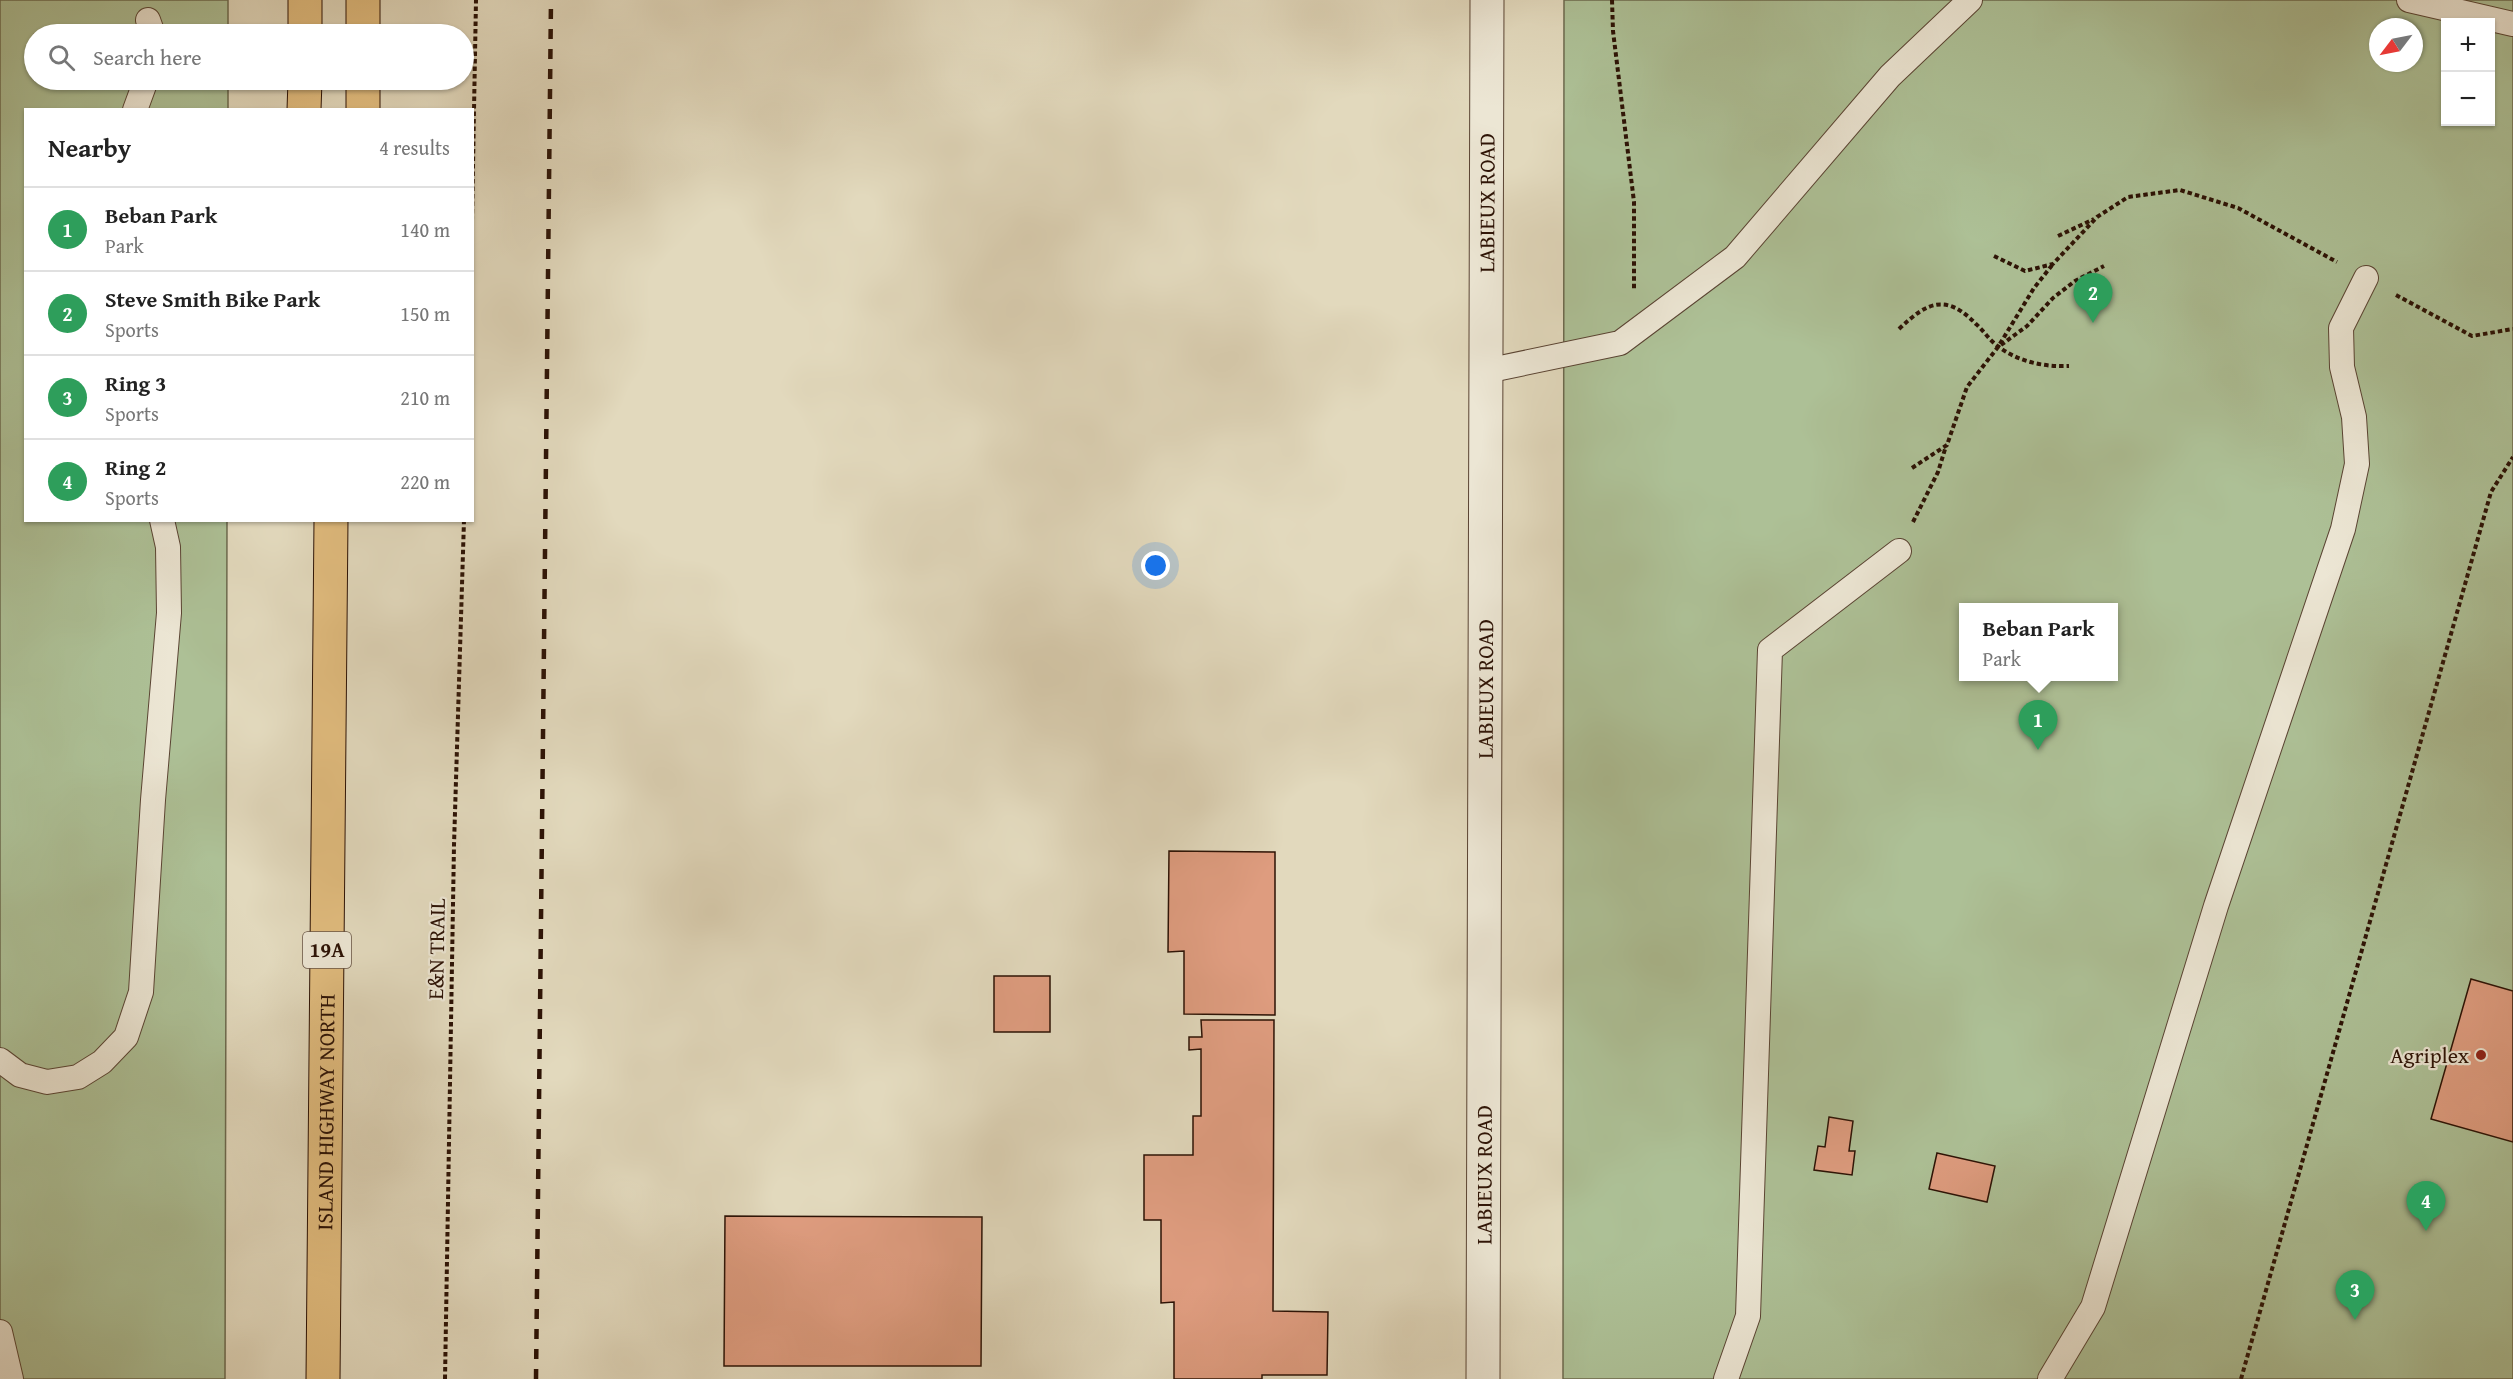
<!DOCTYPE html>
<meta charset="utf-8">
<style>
body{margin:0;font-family:"Gentium Book Plus",serif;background:#f6f6f6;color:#222}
.controls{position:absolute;right:18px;top:18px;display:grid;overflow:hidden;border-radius:0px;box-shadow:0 2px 4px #0004}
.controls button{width:54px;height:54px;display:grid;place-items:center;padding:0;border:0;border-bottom:2px solid #e0e0e0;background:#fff;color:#222;font:30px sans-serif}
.compass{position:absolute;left:2369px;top:18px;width:54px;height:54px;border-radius:50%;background:#fff;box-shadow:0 2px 4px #0004;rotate:238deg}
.you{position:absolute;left:1156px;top:566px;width:21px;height:21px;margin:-15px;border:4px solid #fff;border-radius:50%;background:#1a73e8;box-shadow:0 0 0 9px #1a73e833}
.badge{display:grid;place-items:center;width:39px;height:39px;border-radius:50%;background:#8f2418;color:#fff;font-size:20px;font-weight:700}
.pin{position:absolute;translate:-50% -50px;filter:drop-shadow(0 2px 3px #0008)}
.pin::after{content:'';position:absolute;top:32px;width:21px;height:18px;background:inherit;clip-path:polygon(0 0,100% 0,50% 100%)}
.popup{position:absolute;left:1959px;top:603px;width:159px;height:78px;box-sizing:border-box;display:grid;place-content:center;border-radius:0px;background:#fff;filter:drop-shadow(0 2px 4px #0005);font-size:20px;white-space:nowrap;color:#767676}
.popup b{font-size:22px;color:#222}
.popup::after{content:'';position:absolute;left:50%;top:100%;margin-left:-12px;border:12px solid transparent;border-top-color:#fff}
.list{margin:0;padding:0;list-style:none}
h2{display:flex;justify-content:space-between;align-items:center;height:78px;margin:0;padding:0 24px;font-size:26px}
h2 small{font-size:20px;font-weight:400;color:#767676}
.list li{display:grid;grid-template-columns:39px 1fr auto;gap:18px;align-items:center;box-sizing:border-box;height:84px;padding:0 24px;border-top:2px solid #e0e0e0}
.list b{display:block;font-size:22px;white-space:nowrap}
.list p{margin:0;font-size:20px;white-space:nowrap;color:#767676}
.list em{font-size:20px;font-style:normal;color:#767676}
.icon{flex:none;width:33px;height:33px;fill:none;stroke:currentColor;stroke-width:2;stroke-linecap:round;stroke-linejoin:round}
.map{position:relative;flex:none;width:2513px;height:1379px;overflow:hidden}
.search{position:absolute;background:#fff;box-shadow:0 2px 4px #0004;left:24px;top:24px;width:450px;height:66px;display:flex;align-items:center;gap:15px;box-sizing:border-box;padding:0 21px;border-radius:33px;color:#767676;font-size:22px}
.panel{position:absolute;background:#fff;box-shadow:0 2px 4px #0004;left:24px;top:108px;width:450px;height:414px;border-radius:0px}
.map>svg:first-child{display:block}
.green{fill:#adc096;stroke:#6c694e;stroke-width:1.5;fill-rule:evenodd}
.building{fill:#de9c7f;stroke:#2c1205;stroke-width:1.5}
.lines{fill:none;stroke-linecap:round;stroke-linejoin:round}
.service-casing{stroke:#5a4433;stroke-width:26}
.tertiary-casing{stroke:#5a4433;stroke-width:35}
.primary-casing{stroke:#2c1205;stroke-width:35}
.path{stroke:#2c1205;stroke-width:4;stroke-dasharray:4.5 3;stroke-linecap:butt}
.service{stroke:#ece6d4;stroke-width:24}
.tertiary{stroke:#ece6d4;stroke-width:33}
.primary{stroke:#e1bc7e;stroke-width:33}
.rail{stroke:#2c1205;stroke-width:4.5;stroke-dasharray:10 10;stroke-linecap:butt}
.poi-dot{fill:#8f2418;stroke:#ece6d4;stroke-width:2}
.labels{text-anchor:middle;stroke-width:4.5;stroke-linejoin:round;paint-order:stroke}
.shield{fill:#ece6d4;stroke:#665243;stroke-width:1.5}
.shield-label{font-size:21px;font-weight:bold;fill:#2c1205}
.street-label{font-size:22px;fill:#2c1205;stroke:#ece6d4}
.poi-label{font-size:22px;fill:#2c1205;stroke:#ece6d4;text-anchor:end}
</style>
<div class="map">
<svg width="2513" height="1379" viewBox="0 0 2513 1379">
<rect width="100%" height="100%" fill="#e2d9bd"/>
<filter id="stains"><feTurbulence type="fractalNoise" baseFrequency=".00333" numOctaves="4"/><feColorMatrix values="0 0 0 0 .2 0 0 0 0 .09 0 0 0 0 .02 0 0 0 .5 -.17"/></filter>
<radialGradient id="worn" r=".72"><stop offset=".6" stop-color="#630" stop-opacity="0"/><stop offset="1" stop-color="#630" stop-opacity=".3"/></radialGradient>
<path class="green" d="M 0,0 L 228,0 L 228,34 L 34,34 L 34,80 L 228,80 L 228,109 L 26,110 L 26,520 L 227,521 L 225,1379 L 0,1379 Z
M 1564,0 L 2513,0 L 2513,1379 L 1563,1379 ZM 2446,22 L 2490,22 L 2490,122 L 2446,122 ZM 2378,27 L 2414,27 L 2414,63 L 2378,63 ZM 1963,608 L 2113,608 L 2113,676 L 1963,676 Z"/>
<path class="building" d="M 1169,851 L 1275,852 L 1275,1015 L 1184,1014 L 1184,951 L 1168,952 Z
M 994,976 L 1050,976 L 1050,1032 L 994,1032 Z
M 2471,979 L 2513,991 L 2513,1142 L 2431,1119 Z
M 1201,1020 L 1274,1020 L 1273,1311 L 1328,1312 L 1327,1375 L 1262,1375 L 1262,1379 L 1174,1379 L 1174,1302 L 1161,1303 L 1161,1220 L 1144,1220 L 1144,1155 L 1193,1155 L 1193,1116 L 1201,1116 L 1201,1049 L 1189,1050 L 1189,1037 L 1202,1037 Z
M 1829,1117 L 1853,1121 L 1849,1151 L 1855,1151 L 1852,1175 L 1814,1170 L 1818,1146 L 1825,1147 Z
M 1937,1153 L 1995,1166 L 1987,1202 L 1929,1189 Z
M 725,1216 L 982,1217 L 981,1366 L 724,1366 Z"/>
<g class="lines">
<g class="service-casing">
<path id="service" d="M 2409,0 L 2513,24
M 148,20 L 153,34
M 135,110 L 146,80
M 1486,371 L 1620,343 L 1735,257 L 1890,76 L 1970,0
M 0,1060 L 20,1075 L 47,1082 L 78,1077 L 102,1062 L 126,1037 L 141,992 L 153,800 L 169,613 L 168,547 L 162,520
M 0,1332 L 11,1379
M 1726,1379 L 1748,1316 L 1770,650 L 1899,551
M 2050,1379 L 2093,1307 L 2216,906 L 2343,529 L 2357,464 L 2354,417 L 2342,367 L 2341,328 L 2366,278"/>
</g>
<g class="tertiary-casing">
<g id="tertiary">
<path id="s1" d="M 1483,1379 L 1487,0"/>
</g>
</g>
<g class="primary-casing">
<g id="primary">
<path d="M 305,34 L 305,0"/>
<path d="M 363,34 L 363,0"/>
<path d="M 304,110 L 305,80"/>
<path d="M 363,110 L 363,80"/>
<path id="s2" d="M 323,1379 L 331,520"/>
</g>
</g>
<path class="path" d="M 1612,0 L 1613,31 L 1634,202 L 1634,289
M 472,221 L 476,0
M 2058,236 L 2094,219
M 1994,256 L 2025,271 L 2053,264 L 2097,217 L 2128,197 L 2180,190 L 2238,208 L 2337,262
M 2396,295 L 2472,336 L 2513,329
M 1899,329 C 1927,302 1946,293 1976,324 C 1984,331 1990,341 1999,347 C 2019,362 2044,367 2069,366
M 2001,345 L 2027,326 L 2053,298 L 2075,281 L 2104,266
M 1912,468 L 1947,445 L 1967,387 L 1998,347 L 2034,288 L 2053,264
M 1913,522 L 1938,472 L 1946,446
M 445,1379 L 454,845 L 464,520
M 2241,1379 L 2491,492 L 2513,457"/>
<use href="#service" class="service"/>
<use href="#tertiary" class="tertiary"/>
<use href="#primary" class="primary"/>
<path class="rail" d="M 536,1379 L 551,0"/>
</g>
<circle class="poi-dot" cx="2481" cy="1055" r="6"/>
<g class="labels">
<rect class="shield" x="303" y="932" width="48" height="36" rx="4.5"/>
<g class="shield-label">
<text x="327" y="957">19A</text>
</g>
<g class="street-label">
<text dy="8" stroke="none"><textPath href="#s1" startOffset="1176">LABIEUX ROAD</textPath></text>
<text dy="8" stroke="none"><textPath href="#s1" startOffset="690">LABIEUX ROAD</textPath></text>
<text transform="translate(436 949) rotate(-89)" y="8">E&amp;N TRAIL</text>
<text dy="8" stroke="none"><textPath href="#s2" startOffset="267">ISLAND HIGHWAY NORTH</textPath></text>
<text dy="8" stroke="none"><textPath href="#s1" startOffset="204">LABIEUX ROAD</textPath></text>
</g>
<g class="poi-label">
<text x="2469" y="1063">Agriplex</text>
</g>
</g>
<rect width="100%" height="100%" filter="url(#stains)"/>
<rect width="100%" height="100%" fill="url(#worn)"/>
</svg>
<div class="controls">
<button>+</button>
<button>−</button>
</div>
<svg class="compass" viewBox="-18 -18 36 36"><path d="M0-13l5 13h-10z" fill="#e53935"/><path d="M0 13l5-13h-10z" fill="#767676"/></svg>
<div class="you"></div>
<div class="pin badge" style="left:2038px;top:750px;background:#2e9e5b">1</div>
<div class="popup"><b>Beban Park</b>Park</div>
<div class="pin badge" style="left:2093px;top:323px;background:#2e9e5b">2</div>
<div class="pin badge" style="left:2355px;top:1320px;background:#2e9e5b">3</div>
<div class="pin badge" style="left:2426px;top:1231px;background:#2e9e5b">4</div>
<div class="search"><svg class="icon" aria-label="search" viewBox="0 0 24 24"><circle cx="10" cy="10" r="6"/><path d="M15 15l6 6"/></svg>Search here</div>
<section class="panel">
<h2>Nearby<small>4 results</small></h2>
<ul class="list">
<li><span class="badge" style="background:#2e9e5b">1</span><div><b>Beban Park</b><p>Park</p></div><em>140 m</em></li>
<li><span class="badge" style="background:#2e9e5b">2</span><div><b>Steve Smith Bike Park</b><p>Sports</p></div><em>150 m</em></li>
<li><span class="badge" style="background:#2e9e5b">3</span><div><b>Ring 3</b><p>Sports</p></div><em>210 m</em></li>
<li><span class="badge" style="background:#2e9e5b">4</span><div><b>Ring 2</b><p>Sports</p></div><em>220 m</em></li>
</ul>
</section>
</div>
